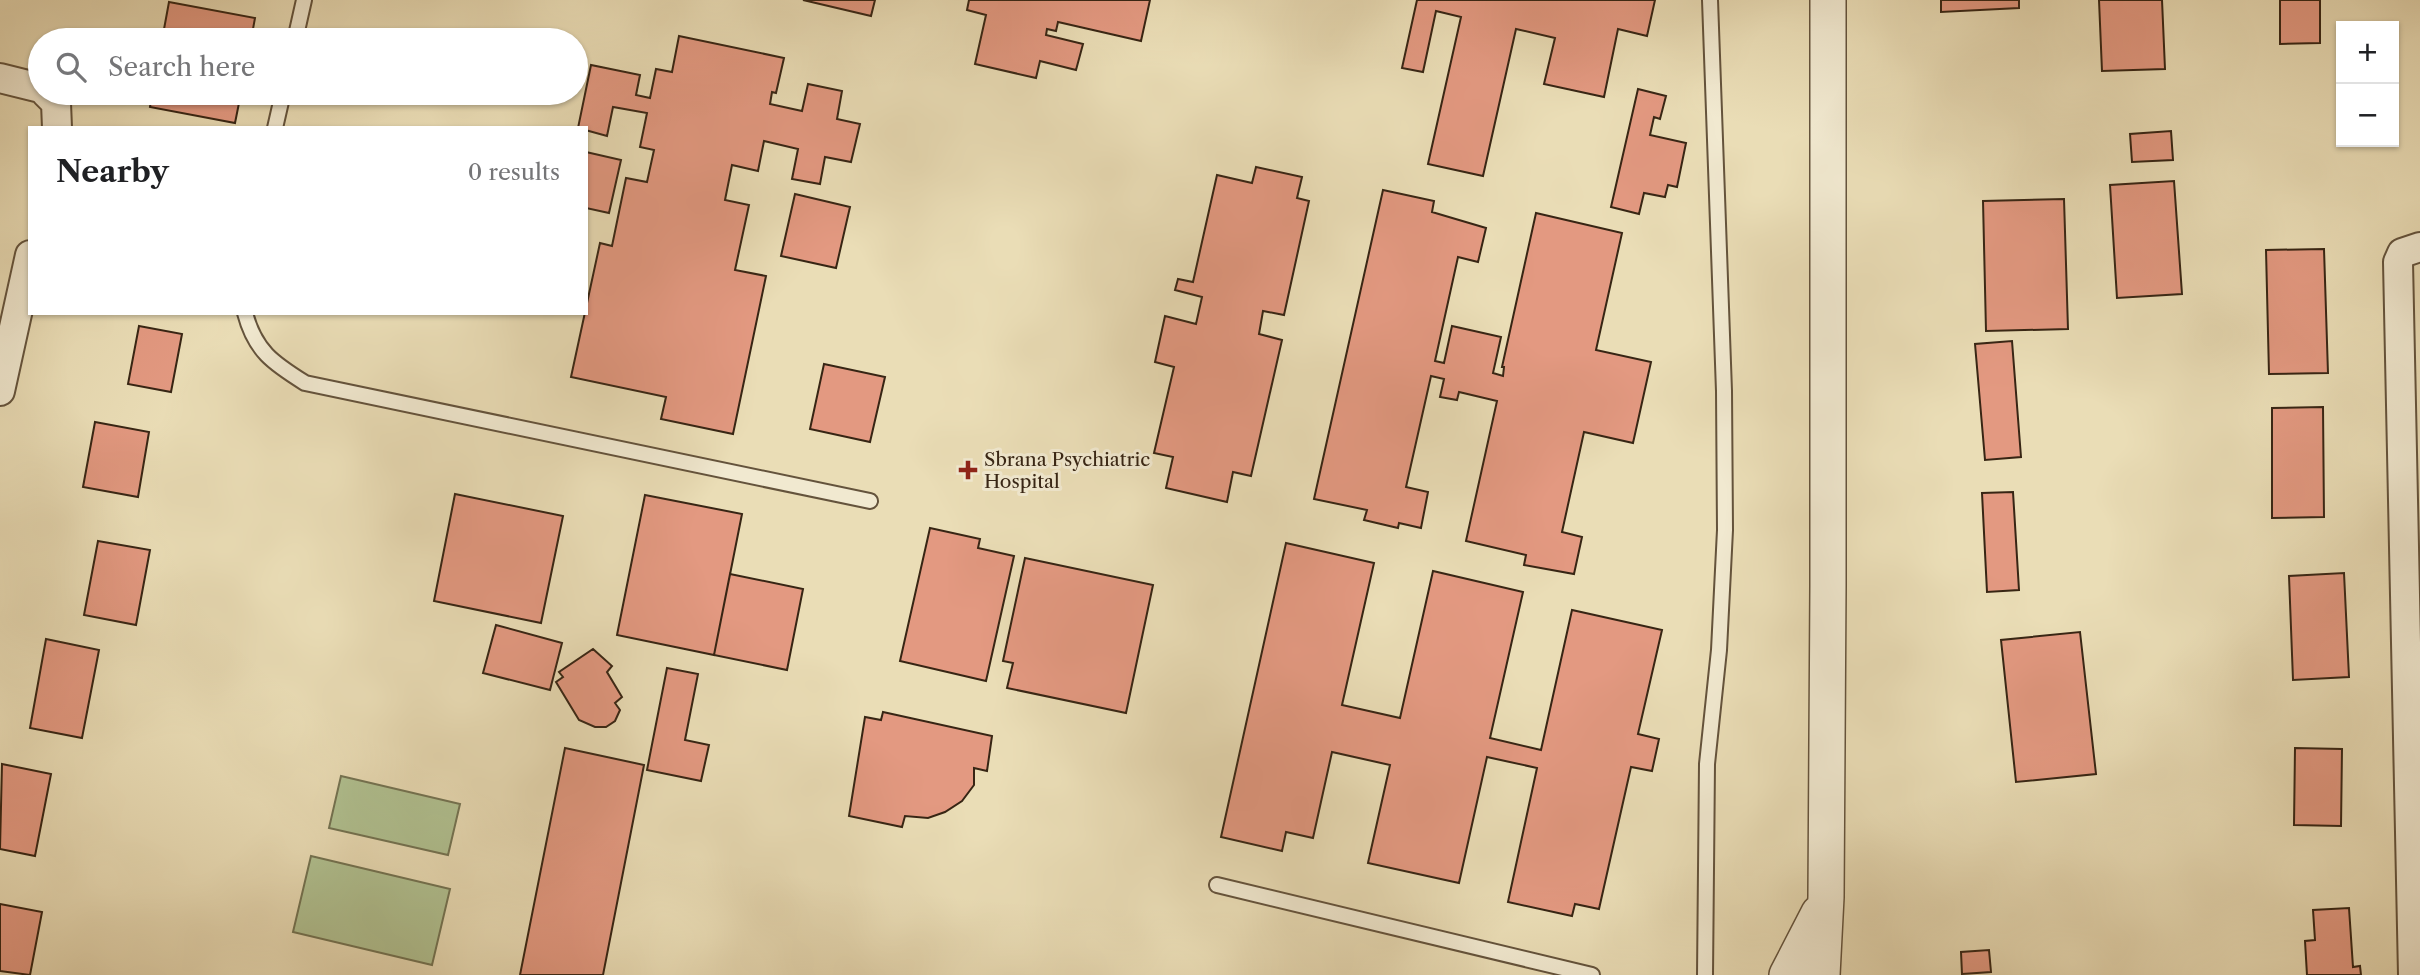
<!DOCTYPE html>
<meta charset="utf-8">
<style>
body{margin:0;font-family:"Libre Caslon Text",serif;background:#f2f2f2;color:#202124}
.controls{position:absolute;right:21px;top:21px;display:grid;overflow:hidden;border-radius:0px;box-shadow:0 2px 5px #0004}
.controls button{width:63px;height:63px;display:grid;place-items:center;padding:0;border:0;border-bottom:2px solid #e0e0e0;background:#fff;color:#202124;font:35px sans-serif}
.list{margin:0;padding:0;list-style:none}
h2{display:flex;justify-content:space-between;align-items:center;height:91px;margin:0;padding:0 28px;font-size:30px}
h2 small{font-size:23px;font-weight:400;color:#757577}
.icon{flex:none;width:38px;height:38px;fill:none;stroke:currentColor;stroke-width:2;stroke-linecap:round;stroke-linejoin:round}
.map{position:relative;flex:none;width:2420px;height:975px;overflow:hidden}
.search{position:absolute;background:#fff;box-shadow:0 2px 5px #0004;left:28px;top:28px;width:560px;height:77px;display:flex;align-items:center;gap:18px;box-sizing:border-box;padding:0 24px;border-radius:38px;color:#757577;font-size:26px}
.panel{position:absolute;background:#fff;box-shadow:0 2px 5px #0004;left:28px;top:126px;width:560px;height:189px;border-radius:0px}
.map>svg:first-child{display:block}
.green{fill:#b1c292;stroke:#747453;stroke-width:2}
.building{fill:#e39981;stroke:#372514;stroke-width:2}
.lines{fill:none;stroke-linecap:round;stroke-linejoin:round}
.service-casing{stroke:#64533c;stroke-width:18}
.minor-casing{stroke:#64533c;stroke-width:32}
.tertiary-casing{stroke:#64533c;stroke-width:38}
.service{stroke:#f1e9d0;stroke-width:14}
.minor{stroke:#f1e9d0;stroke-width:28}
.tertiary{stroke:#f1e9d0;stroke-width:35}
.poi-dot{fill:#8f2418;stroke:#f1e9d0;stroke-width:2.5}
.labels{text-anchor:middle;stroke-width:6;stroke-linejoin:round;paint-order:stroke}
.poi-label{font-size:19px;fill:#372514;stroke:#f1e9d0;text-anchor:start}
</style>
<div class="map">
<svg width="2420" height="975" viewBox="0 0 2420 975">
<rect width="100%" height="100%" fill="#eaddb6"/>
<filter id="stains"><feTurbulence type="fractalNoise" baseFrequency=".00286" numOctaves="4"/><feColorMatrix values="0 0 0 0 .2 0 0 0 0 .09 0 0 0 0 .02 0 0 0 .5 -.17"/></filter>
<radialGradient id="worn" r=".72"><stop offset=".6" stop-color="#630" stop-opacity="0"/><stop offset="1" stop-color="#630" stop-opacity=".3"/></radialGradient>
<path class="green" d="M 341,776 L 460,804 L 448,855 L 329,828 Z
M 311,856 L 450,889 L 432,965 L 293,932 Z"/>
<path class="building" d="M 803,0 L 875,0 L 871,16 Z
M 969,0 L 1150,0 L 1141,41 L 1058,22 L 1056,31 L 1047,29 L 1046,35 L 1083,44 L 1076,70 L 1040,61 L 1036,78 L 975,64 L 986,15 L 967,10 Z
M 1417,0 L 1655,0 L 1647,36 L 1618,29 L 1604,97 L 1544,84 L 1555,38 L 1516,29 L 1483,176 L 1428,164 L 1461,17 L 1436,11 L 1423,72 L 1402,68 Z
M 1941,0 L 2019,0 L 2019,8 L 1941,12 Z
M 2099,0 L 2162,0 L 2165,69 L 2102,71 Z
M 2280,0 L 2320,0 L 2320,43 L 2280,44 Z
M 169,2 L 255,18 L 251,40 L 162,40 Z
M 679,36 L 784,58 L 776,93 L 772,92 L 770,104 L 802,111 L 808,84 L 842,91 L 837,119 L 860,124 L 851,162 L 825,157 L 820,184 L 792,179 L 798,149 L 764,141 L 758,171 L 732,165 L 725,200 L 749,205 L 735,270 L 766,276 L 733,434 L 661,419 L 666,397 L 571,377 L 600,243 L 612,246 L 626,178 L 647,182 L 654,150 L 640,147 L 647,113 L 613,107 L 607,136 L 578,128 L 591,65 L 640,75 L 636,95 L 650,98 L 656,69 L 672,72 Z
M 1638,89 L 1666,96 L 1660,119 L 1654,117 L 1650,135 L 1686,143 L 1677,187 L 1668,185 L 1665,197 L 1644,193 L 1639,214 L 1611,207 Z
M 152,93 L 241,93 L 235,123 L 150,107 Z
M 2171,131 L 2173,160 L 2132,162 L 2130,134 Z
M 586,152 L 621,160 L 609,213 L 586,208 Z
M 1256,167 L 1302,177 L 1297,198 L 1309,201 L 1284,315 L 1263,311 L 1259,334 L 1282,340 L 1251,476 L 1233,472 L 1227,502 L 1166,488 L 1173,457 L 1154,453 L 1174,367 L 1155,362 L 1165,316 L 1196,324 L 1202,297 L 1175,290 L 1178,279 L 1193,282 L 1217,175 L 1252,183 Z
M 2174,181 L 2182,294 L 2117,298 L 2110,185 Z
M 1383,190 L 1434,201 L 1432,212 L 1486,228 L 1478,262 L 1458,257 L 1435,361 L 1444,363 L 1452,326 L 1501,337 L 1493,373 L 1503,376 L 1504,367 L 1502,367 L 1536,213 L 1622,233 L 1596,350 L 1651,362 L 1633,443 L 1584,432 L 1562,532 L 1582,537 L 1574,574 L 1524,565 L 1526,555 L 1466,541 L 1497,401 L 1459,392 L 1457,400 L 1440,397 L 1444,379 L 1431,376 L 1406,487 L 1428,492 L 1421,528 L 1399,523 L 1398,528 L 1364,520 L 1367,510 L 1314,499 Z
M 795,194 L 850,207 L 836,268 L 781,256 Z
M 2064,199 L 2068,329 L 1986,331 L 1983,201 Z
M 2324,249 L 2328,373 L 2269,374 L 2266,250 Z
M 139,326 L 182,334 L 171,392 L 128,384 Z
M 2012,341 L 2021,457 L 1985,460 L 1975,344 Z
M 824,364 L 885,377 L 870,442 L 810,429 Z
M 2323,407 L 2324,517 L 2272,518 L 2272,408 Z
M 95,422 L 149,432 L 138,497 L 83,487 Z
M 2013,492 L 2019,590 L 1987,592 L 1982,493 Z
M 455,494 L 563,516 L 541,623 L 434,601 Z
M 645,495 L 742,514 L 714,655 L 617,635 Z
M 930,528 L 980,539 L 978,548 L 1014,556 L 986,681 L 900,661 Z
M 98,541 L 150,550 L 136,625 L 84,615 Z
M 1286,543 L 1374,563 L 1342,705 L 1400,718 L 1433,571 L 1523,592 L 1490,738 L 1541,750 L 1572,610 L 1662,630 L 1638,734 L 1659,739 L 1652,771 L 1631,767 L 1599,909 L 1575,904 L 1572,916 L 1508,902 L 1537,768 L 1487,757 L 1459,883 L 1368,863 L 1390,765 L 1332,752 L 1313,838 L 1286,832 L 1282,851 L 1221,837 Z
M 1025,558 L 1153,585 L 1126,713 L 1007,688 L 1013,663 L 1003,661 Z
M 2344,573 L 2349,677 L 2293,680 L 2289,576 Z
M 730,574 L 803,589 L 787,670 L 714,655 Z
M 496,625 L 562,643 L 550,690 L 483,673 Z
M 2080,632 L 2096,774 L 2016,782 L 2001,640 Z
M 46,639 L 99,650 L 82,738 L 30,728 Z
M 593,649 L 612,666 L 607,672 L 622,697 L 615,703 L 620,710 L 615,721 L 606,727 L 595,727 L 579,720 L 556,682 L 563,677 L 559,672 Z
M 667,668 L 698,674 L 685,740 L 709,745 L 701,781 L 647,770 Z
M 883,712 L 992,736 L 987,771 L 974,768 L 974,785 L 962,801 L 945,812 L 928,818 L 905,816 L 902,827 L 849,816 L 865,717 L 881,720 Z
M 565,748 L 644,765 L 603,975 L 520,975 Z
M 2295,748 L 2342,749 L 2341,826 L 2294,825 Z
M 2,764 L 51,774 L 35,856 L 0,849 Z
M 0,904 L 42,912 L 30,975 L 0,971 Z
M 2349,908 L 2353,967 L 2360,966 L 2361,975 L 2307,975 L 2305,941 L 2315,940 L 2313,910 Z
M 1989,950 L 1991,972 L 1962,974 L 1961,952 Z"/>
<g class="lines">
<g class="service-casing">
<path id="service" d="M 295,40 L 304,0
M 275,128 L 283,93
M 245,313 C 255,351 273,363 305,383 L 870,501
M 1217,885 L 1592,975
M 1705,975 L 1707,764 L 1719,650 L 1725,530 L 1724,391 L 1710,0"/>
</g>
<g class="minor-casing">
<path id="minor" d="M 0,78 L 40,88
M 46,93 L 56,103 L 57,128
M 0,391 L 30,255
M 2413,975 L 2398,262 L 2402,253 L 2420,247"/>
</g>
<g class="tertiary-casing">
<path id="tertiary" d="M 1787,975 L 1819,913
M 1822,975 L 1826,897 L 1828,586 L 1828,0"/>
</g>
<use href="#service" class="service"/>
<use href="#minor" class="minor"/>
<use href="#tertiary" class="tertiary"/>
</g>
<path class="poi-dot" d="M964.5 459.5h7v7h7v7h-7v7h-7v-7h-7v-7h7z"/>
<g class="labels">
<g class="poi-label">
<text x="984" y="466">Sbrana Psychiatric<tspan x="984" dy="22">Hospital</tspan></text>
</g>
</g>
<rect width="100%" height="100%" filter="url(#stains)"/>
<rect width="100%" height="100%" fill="url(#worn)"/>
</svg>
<div class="controls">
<button>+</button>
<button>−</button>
</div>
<div class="search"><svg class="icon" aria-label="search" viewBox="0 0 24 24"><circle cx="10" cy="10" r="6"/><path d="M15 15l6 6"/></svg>Search here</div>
<section class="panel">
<h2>Nearby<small>0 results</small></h2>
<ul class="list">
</ul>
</section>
</div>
